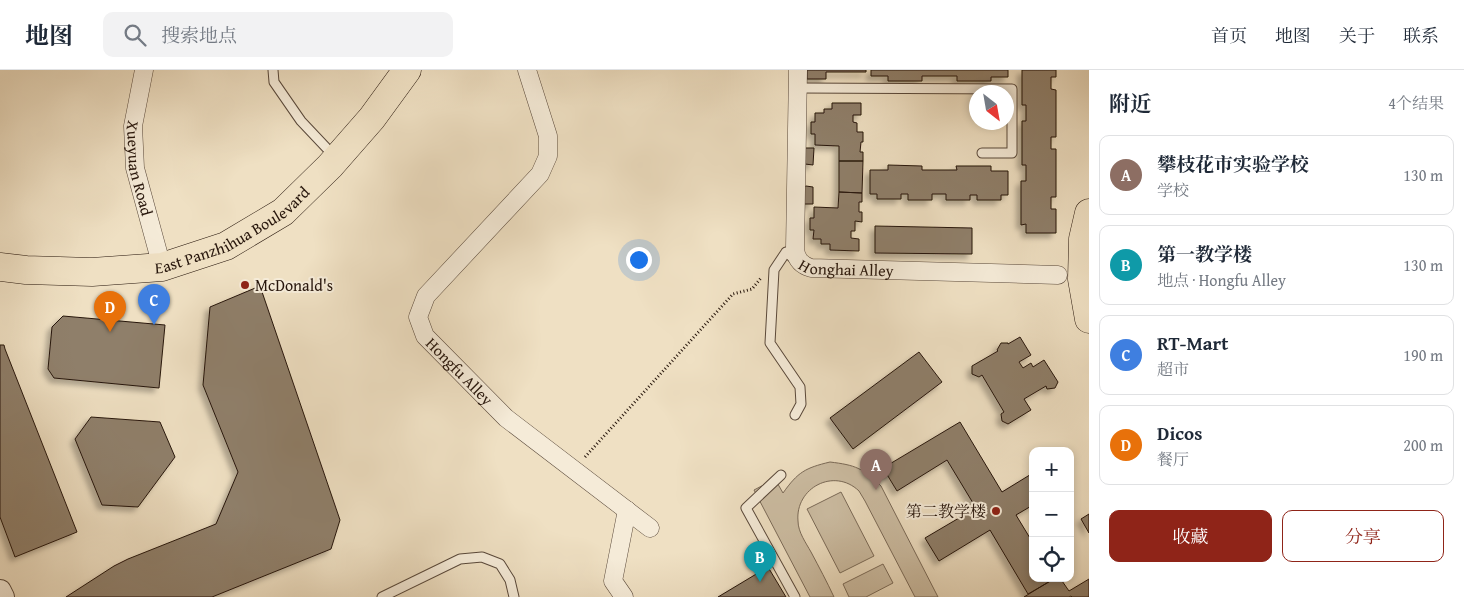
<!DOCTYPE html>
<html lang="zh">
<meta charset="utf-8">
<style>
body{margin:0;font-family:"Gentium Book Plus","Noto Serif SC",serif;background:#f2f2f3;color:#1f2937}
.controls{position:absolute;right:15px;bottom:15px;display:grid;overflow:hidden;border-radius:10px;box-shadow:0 2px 8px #0003}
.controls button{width:45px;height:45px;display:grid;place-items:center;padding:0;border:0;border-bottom:1px solid #e0e1e3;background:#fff;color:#1f2937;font:25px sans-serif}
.compass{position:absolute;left:969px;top:15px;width:45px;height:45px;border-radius:50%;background:#fff;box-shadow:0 2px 8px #0003;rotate:149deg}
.you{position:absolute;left:638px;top:189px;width:18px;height:18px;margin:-12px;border:4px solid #fff;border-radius:50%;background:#1a73e8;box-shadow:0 0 0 8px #1a73e833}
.badge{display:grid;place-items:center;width:32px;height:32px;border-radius:50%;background:#8f2418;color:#fff;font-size:16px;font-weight:700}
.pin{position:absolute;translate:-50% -41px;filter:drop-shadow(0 1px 2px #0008)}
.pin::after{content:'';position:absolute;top:26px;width:18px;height:15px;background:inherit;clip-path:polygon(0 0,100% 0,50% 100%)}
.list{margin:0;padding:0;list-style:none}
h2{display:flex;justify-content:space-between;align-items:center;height:65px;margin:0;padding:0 20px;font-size:21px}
h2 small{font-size:16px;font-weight:400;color:#747a83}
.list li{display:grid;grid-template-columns:32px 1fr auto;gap:15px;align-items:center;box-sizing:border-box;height:80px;margin:0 10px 10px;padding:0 10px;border:1px solid #e0e1e3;border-radius:10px}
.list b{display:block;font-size:19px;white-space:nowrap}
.list p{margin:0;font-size:16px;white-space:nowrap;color:#747a83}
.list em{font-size:16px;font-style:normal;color:#747a83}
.actions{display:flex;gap:10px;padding:15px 20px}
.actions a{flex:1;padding:11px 0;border:1px solid #8f2418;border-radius:10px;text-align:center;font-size:18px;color:#8f2418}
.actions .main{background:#8f2418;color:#fff}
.icon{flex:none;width:28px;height:28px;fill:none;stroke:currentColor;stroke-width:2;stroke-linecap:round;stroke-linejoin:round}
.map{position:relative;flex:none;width:1089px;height:527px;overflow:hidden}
header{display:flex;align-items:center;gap:30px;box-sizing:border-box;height:70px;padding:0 25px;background:#fff;border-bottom:1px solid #e0e1e3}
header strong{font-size:24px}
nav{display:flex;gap:28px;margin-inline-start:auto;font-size:18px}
.search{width:350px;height:45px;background:#f2f2f3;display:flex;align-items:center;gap:12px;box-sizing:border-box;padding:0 18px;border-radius:10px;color:#747a83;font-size:19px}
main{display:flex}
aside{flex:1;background:#fff}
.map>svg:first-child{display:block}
.green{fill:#cdbea4;stroke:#7a6a58}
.building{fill:#8f7f6b;stroke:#27160c;filter:url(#shadow)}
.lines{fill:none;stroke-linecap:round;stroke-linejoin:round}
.service-casing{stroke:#59483a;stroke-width:11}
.minor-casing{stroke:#59483a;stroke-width:19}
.tertiary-casing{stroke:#59483a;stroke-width:24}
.primary-casing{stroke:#27160c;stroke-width:29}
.trunk-casing{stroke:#27160c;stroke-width:29}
.path{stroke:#27160c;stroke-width:3;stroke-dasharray:1 2.5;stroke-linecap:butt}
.service{stroke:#f5ebd8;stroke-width:9}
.minor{stroke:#f5ebd8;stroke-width:18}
.tertiary{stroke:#f5ebd8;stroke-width:22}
.primary{stroke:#efe0c3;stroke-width:28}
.trunk{stroke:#efe0c3;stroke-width:28}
.poi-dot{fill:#8f2418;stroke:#f5ebd8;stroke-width:2}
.labels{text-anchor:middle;stroke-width:4;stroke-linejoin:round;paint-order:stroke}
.street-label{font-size:16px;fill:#27160c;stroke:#f5ebd8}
.poi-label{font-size:16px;fill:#27160c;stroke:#f5ebd8;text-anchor:start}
</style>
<header>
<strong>地图</strong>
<div class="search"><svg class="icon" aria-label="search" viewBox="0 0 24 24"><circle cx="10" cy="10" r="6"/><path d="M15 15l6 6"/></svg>搜索地点</div>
<nav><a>首页</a><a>地图</a><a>关于</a><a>联系</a></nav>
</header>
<main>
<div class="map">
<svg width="1089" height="527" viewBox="0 0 1089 527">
<defs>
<filter id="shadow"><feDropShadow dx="-4.5" dy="4.5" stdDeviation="2.5" flood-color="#0004"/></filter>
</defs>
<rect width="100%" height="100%" fill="#efe0c3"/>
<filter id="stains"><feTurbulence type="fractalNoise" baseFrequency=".004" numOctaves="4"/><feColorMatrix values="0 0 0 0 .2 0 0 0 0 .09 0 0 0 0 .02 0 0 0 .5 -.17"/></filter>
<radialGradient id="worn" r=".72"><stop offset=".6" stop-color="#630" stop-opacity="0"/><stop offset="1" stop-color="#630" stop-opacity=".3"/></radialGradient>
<path class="green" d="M 830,392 C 855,395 863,398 881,416 L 938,527 L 915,527 L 865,431 C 863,428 861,424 859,421 C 834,397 795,418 798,451 C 798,462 806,473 811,482 C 819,497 827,512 834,527 L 810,527 L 754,420 L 775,409 L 783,423 C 798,402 805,398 830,392 Z
M 841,422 L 874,486 L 840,503 L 807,439 Z
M 883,494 L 893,513 L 866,527 L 849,527 L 843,514 Z"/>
<path class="building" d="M 807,0 L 866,0 L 866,2 L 826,2 L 826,9 L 807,9 Z
M 871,0 L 1008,0 L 1008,7 L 991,7 L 991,11 L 957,11 L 957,6 L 922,6 L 922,11 L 888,11 L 888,6 L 871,6 Z
M 1022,0 L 1056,0 L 1056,7 L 1051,7 L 1051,19 L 1056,20 L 1056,67 L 1051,67 L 1051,79 L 1056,79 L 1056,127 L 1051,127 L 1051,139 L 1056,139 L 1056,163 L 1026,163 L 1026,154 L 1021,155 L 1021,111 L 1026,111 L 1026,95 L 1022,95 L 1022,51 L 1026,51 L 1026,35 L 1022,35 Z
M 832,33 L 861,33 L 861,45 L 853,45 L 853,52 L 857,53 L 857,62 L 863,62 L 863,72 L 861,72 L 860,82 L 863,82 L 863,91 L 839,91 L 839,76 L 815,75 L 815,64 L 811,64 L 811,52 L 815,52 L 815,43 L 824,43 L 824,39 L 832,39 Z
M 805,78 L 814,78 L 813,95 L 805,94 Z
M 839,91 L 863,91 L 862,123 L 839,122 Z
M 888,95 L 922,96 L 922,100 L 957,100 L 956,96 L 991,96 L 991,101 L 1008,101 L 1008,125 L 1001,125 L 1001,130 L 977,130 L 977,125 L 970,125 L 970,130 L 946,130 L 946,124 L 932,124 L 932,130 L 908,130 L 908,124 L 901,124 L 901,129 L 877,129 L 877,124 L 870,124 L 870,100 L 888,100 Z
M 806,116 L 813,117 L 813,134 L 804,134 L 804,117 Z
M 839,122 L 862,123 L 862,132 L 859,132 L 859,142 L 862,142 L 862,152 L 855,151 L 855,161 L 851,161 L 851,168 L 859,169 L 859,181 L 830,180 L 830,174 L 821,174 L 821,169 L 813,169 L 814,160 L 810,160 L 810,148 L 814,148 L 814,137 L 838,138 Z
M 875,156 L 972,158 L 972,184 L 875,183 Z
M 260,216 L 340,450 L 331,479 L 212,527 L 66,527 L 114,496 L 128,489 L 216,454 L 238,402 L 203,315 L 210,237 Z
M 63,246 L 165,255 L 159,318 L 54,308 L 48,299 L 52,257 Z
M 1020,267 L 1031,285 L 1019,292 L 1023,298 L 1031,293 L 1033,297 L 1044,290 L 1058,312 L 1055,318 L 1047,319 L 1046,316 L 1024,329 L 1031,340 L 1008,354 L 1002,351 L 1001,344 L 1004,342 L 982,305 L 979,307 L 972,304 L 972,296 L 998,281 L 997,280 L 1001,273 L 1008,273 L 1008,274 Z
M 0,275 L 4,275 L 5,279 L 77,462 L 15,487 L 0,447 Z
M 919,282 L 942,312 L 853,379 L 830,348 Z
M 91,347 L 160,352 L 175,387 L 138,437 L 102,435 L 75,369 Z
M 960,352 L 1002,422 L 1033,403 L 1033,435 L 1016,445 L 1033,473 L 1033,508 L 1054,509 L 1028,524 L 990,460 L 939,491 L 925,468 L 976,438 L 947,390 L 897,421 L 883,398 Z
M 1089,444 L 1089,463 L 1081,449 Z
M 768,497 L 786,527 L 718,527 Z
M 1055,508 L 1060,508 L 1069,521 L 1089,509 L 1089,527 L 1072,527 L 1071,526 L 1069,527 L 1024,527 Z"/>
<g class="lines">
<g class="service-casing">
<path id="service" d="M 273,0 L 274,12 L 301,51 L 335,87
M 798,18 L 1012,19 L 1012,83 L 982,83
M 795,190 L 786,182 L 774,200 L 770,273 L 800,317 L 801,334 L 795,345
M 781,405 L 746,438 L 795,527
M 382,527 L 460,489 L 482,487 L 500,494 L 510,510 L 514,527"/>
</g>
<g class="minor-casing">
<g id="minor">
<path id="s1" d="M 144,0 L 133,56 L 135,98 L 162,197"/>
<path id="s2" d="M 527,0 L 548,66 L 548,86 L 540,104 L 426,226 L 418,247 L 425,266 L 506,348 L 650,458"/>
<path id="s3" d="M 798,0 L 795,179 C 796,189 801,195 811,198 L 1058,205"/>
<path d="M 624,527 L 613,511 L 627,440"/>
</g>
</g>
<g class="tertiary-casing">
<path id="tertiary" d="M 0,521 L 3,527"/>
</g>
<g class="primary-casing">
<path id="primary" d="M 1089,143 L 1083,169 L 1082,209 L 1089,249"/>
</g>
<g class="trunk-casing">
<g id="trunk">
<path id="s4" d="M 0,197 L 26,200 L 92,202 L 162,197 L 226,176 L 283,142 L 330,96 L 372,48 L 407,0"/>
</g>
</g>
<path class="path" d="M 585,387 L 733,224 L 752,219 L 761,208"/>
<use href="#service" class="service"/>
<use href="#minor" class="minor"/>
<use href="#tertiary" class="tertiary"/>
<use href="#primary" class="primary"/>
<use href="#trunk" class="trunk"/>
</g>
<g class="poi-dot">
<circle cx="245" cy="215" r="5"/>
<circle cx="996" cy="441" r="5"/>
</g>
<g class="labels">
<g class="street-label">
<text dy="6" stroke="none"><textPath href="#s1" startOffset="100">Xueyuan Road</textPath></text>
<text dy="6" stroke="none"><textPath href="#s4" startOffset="242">East Panzhihua Boulevard</textPath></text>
<text dy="6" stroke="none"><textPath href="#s3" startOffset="241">Honghai Alley</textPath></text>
<text dy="6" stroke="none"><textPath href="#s2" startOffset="368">Hongfu Alley</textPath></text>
</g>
<g class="poi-label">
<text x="255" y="221">McDonald's</text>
<text x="986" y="447" text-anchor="end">第二教学楼</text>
</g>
</g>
<rect width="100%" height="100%" filter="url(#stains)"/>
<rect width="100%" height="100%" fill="url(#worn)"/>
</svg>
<div class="controls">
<button>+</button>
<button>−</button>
<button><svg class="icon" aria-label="locate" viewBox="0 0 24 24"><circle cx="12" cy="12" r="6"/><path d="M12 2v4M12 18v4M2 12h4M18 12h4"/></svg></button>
</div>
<svg class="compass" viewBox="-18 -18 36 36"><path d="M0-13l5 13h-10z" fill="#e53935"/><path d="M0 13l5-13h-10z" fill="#747a83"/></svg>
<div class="you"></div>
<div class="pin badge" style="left:876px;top:420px;background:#8d6e63">A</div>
<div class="pin badge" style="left:760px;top:512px;background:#0f9aa8">B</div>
<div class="pin badge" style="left:154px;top:255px;background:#3f7fe0">C</div>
<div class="pin badge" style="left:110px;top:262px;background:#e8710a">D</div>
</div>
<aside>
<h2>附近<small>4个结果</small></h2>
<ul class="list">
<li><span class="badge" style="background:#8d6e63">A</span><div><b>攀枝花市实验学校</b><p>学校</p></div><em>130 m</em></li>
<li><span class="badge" style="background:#0f9aa8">B</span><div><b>第一教学楼</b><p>地点 · Hongfu Alley</p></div><em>130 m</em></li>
<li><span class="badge" style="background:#3f7fe0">C</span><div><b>RT-Mart</b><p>超市</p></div><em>190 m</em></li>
<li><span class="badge" style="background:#e8710a">D</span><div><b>Dicos</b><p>餐厅</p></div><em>200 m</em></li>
</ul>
<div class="actions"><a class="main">收藏</a><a>分享</a></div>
</aside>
</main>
